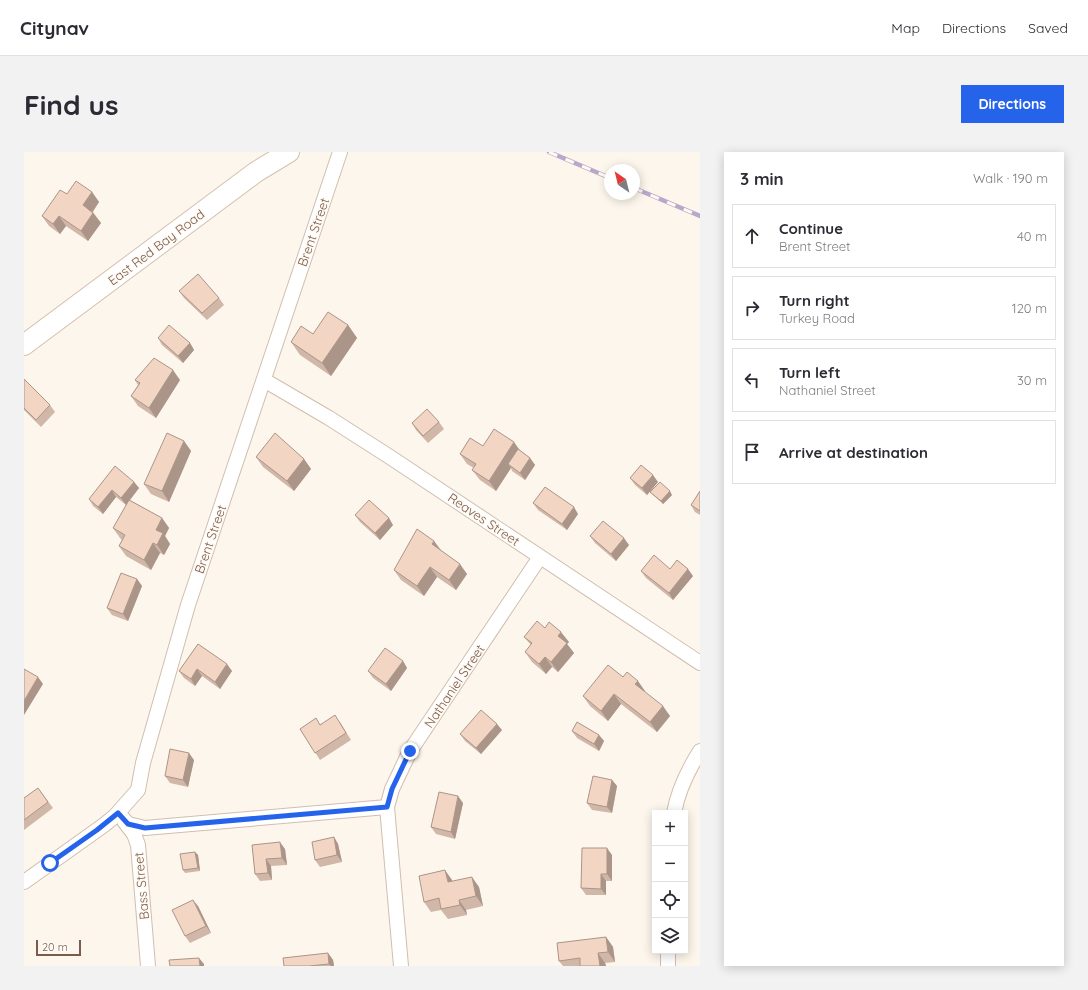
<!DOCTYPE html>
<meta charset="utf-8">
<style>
body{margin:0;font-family:Quicksand,sans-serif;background:#f2f2f3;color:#2b2b33}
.controls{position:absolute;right:12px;bottom:12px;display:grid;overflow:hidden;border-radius:0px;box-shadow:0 2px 10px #0003}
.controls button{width:36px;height:36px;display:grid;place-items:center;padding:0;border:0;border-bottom:1px solid #e1e1e2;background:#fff;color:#2b2b33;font:20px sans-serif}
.compass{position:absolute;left:580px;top:12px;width:36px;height:36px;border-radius:50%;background:#fff;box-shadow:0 2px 10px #0003;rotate:325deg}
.scale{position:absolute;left:12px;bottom:10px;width:45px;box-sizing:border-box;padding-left:4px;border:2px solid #7a5c4d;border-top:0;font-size:11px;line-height:14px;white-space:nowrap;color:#7a5c4d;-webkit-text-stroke:3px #fffaf3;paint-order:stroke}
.stop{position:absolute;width:12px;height:12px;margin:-9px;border:3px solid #2563eb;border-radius:50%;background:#fff}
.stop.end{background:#2563eb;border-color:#fff;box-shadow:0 1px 4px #0008}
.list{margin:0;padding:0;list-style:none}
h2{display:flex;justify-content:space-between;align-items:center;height:52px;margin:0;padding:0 16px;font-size:17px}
h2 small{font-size:13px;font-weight:400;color:#7c7c81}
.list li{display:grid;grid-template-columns:26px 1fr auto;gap:12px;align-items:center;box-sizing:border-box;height:64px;margin:0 8px 8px;padding:0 8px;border:1px solid #e1e1e2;border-radius:0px}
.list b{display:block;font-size:15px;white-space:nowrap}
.list p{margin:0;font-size:13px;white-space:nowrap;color:#7c7c81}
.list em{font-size:13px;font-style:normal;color:#7c7c81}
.icon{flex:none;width:22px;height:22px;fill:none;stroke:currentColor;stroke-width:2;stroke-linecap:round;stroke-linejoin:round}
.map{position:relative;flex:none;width:676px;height:814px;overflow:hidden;border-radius:0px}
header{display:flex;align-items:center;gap:24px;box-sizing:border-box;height:56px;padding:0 20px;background:#fff;border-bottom:1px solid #e1e1e2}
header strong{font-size:19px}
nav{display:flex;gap:22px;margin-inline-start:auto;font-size:14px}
.intro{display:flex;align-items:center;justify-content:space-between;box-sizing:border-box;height:96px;padding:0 24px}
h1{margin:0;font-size:28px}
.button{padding:10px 18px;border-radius:0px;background:#2563eb;color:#fff;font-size:14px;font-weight:700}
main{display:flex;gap:24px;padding:0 24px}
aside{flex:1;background:#fff;border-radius:0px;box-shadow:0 2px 10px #0003}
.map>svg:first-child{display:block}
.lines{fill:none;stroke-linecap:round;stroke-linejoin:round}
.street-casing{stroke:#d1beb0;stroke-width:16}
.secondary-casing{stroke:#d6c0b0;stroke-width:22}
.street{stroke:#fff;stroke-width:14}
.secondary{stroke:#fff;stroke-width:20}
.rail-casing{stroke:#b9a8c9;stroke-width:4.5}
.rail{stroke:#fffaf3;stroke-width:3;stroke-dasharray:9;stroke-linecap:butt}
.wall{fill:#d1b7a8}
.shaded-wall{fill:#aa9588}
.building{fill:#f3d5c3;stroke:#aa9588}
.route{stroke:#2563eb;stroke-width:5}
.labels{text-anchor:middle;stroke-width:3;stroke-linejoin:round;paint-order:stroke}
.street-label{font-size:13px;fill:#7a5c4d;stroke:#fffaf3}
</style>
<header>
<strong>Citynav</strong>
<nav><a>Map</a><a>Directions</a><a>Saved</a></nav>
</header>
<div class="intro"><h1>Find us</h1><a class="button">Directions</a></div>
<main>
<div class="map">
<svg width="676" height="814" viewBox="0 0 676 814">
<rect width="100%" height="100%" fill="#fdf6ec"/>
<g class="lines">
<g class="street-casing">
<path id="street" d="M 240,228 L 305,266 L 366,305 L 676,511
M 94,661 L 104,672 L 121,676 L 363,655
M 650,661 C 654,639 664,618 676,599
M 100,669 L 110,682 L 114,693 L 124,814
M 0,730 L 80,673 L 91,664 L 114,638 L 119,611 L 164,453 L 316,0
M 377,814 L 363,655 L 368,637 L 386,599 L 516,405
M 644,814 L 644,799"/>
</g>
<g class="secondary-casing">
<path id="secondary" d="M 0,193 L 232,20 L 265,0"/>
</g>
<use href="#street" class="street"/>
<use href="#secondary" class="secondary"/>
<g class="rail-casing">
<path id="rail" d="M 525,0 L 586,26
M 610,36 L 676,64"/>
</g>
<use href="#rail" class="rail"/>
</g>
<path class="wall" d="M 68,40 L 75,50 L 69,60 L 77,71 L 64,89 L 42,74 L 36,82 L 25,74 L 18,64 L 43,42 Z
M 155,139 L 195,146 L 200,153 L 183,168 L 160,146 Z
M 324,173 L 333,186 L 307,224 L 276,203 L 267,190 L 289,182 Z
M 134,186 L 166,191 L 170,198 L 159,211 L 138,193 Z
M 0,227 L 26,253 L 31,260 L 17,275 L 0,258 Z
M 111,228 L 156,228 L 132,266 L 114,254 L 107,244 L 114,233 Z
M 415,270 L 420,277 L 404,291 L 392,278 L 388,271 Z
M 160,289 L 167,299 L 145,350 L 127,342 L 120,332 Z
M 459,294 L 497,299 L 506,306 L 511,313 L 501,328 L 488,319 L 487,316 L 472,339 L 456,328 L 448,318 L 450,316 L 443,312 L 436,302 Z
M 232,305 L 280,307 L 287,317 L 270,339 L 239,315 Z
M 606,326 L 634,330 L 623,343 L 611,333 Z
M 110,330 L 115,336 L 106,348 L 138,366 L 145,376 L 141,384 L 146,392 L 140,403 L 136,401 L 127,418 L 102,404 L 95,394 L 98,388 L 96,386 L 89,376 L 102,353 L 92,345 L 79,362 L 69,354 L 65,347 Z
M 676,339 L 676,363 L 671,360 L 667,353 Z
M 626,340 L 648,343 L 639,352 L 629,343 Z
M 509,351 L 554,362 L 543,378 L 514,358 Z
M 331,363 L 369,373 L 356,388 L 336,370 Z
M 566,384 L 605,393 L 592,409 L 571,391 Z
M 410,389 L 417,398 L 443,422 L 432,438 L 413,425 L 400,444 L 377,428 L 370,418 Z
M 646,417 L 669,424 L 649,448 L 622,426 L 617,419 Z
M 113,427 L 118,434 L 104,469 L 88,463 L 83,456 Z
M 521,476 L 545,490 L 543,492 L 550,501 L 534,520 L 528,515 L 522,522 L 508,510 L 501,500 L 507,493 L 500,485 Z
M 174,492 L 208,519 L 196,537 L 178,524 L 171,534 L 160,526 L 155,519 Z
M 379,509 L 383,516 L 367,539 L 349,526 L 344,519 Z
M 599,525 L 621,539 L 620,540 L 646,564 L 633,580 L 597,552 L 584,569 L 566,554 L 559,544 Z
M 316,570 L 327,588 L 296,608 L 276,577 L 296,572 Z
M 478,578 L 457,602 L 441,589 L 436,582 Z
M 548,579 L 575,583 L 580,589 L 575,599 L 553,586 Z
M 170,608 L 164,635 L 146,631 L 141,624 Z
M 588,628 L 593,634 L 588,661 L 568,658 L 563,651 Z
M 14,636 L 29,656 L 0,678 L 0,646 Z
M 439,651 L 431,687 L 412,682 L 407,675 Z
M 310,685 L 314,692 L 318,710 L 296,715 L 291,708 Z
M 228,693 L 261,697 L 263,713 L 247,714 L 248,728 L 236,729 L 231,722 Z
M 171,700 L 174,703 L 176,719 L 161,721 L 159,718 Z
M 588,703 L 588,729 L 582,729 L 582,743 L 562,743 L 557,736 Z
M 428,729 L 455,735 L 459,754 L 442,758 L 443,763 L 424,767 L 417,758 L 407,760 L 400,750 Z
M 174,754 L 187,781 L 166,791 L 161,784 Z
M 582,785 L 589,795 L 591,810 L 581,811 L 582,814 L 539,814 L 535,809 Z
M 304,801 L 309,808 L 310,814 L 260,814 Z"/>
<path class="shaded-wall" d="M 68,40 L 75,50 L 66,63 L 59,53 Z
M 69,61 L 77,71 L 64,89 L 57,79 Z
M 35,64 L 42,74 L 36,82 L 29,72 Z
M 324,173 L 333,186 L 307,224 L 298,211 Z
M 166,191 L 170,198 L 159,211 L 154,204 Z
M 149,218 L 156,228 L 132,266 L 125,256 Z
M 160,289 L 167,299 L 145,350 L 138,339 Z
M 490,290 L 497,300 L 484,312 L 487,316 L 472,339 L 465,329 Z
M 506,306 L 511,313 L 501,328 L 496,321 Z
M 280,307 L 287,317 L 270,339 L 263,329 Z
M 629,323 L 634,330 L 623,343 L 618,336 Z
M 110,330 L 115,336 L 102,353 L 97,346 Z
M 88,338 L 92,345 L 79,362 L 74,355 Z
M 646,339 L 648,343 L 639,352 L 637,349 Z
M 550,355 L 554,362 L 543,378 L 538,372 Z
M 138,366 L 145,376 L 141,384 L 146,392 L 140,403 L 133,393 L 132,378 Z
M 365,366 L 369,373 L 356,388 L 351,381 Z
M 600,386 L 605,393 L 592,409 L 587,402 Z
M 410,389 L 417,399 L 408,392 Z
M 129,391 L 136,401 L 127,418 L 120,408 Z
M 436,412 L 443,422 L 432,438 L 425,428 Z
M 406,415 L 413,425 L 400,444 L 393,434 Z
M 664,417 L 669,424 L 649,448 L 645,441 Z
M 113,427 L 118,434 L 104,469 L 99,462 Z
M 537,480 L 545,490 L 543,492 L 550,501 L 534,520 L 527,510 L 534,484 Z
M 521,505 L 528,515 L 522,522 L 515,512 Z
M 379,509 L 383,516 L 367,539 L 362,532 Z
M 203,512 L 208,519 L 196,537 L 191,530 Z
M 173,517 L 178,524 L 171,534 L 167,527 Z
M 14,525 L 19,532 L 0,563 L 0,549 Z
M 614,529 L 621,539 L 618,542 L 611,532 Z
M 590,542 L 597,552 L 584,569 L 577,559 Z
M 639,554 L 646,564 L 633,580 L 626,570 Z
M 473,572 L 478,578 L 457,602 L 452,596 Z
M 575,583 L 580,589 L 575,599 L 570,592 Z
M 165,601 L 170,608 L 164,635 L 159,628 Z
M 588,628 L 593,634 L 588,661 L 583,655 Z
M 434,644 L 439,651 L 431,687 L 427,680 Z
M 310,685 L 314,692 L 318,710 L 313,703 Z
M 256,690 L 261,697 L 263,713 L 258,706 Z
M 583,696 L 588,703 L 588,729 L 583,722 Z
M 171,700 L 174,703 L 176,719 L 174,716 Z
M 242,707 L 247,714 L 248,728 L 244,721 Z
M 421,718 L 428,728 L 431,740 L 424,730 Z
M 577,722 L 582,729 L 582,743 L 577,737 Z
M 448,725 L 455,735 L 459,754 L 452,744 Z
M 169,748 L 174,754 L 187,781 L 182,774 Z
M 435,748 L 442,758 L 443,763 L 436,753 Z
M 582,785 L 589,795 L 591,810 L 584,800 Z
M 304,801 L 309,808 L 310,814 L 307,814 L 305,812 Z
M 574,801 L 581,811 L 582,814 L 576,814 Z
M 175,806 L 180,812 L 180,814 L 176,814 Z"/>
<path class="building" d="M 52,29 L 68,40 L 59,53 L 69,61 L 57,79 L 35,64 L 29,72 L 18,64 L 36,38 L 43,42 Z
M 174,122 L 195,146 L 178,161 L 155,139 Z
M 304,160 L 324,173 L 298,211 L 267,190 L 277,174 L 289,182 Z
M 145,173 L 166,191 L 154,204 L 134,186 Z
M 130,206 L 149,218 L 125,256 L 107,244 L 116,231 L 111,228 Z
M 0,227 L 26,253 L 12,268 L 0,256 Z
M 403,257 L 415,270 L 399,284 L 388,271 Z
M 470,277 L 490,290 L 465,329 L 448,318 L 452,312 L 436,302 L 446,286 L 459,294 Z
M 143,281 L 160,289 L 138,339 L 120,332 Z
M 251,281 L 280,307 L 263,329 L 232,305 Z
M 494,297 L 506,306 L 496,321 L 484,312 Z
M 617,313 L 629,323 L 618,336 L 606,326 Z
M 91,314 L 110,330 L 97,346 L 88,338 L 74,355 L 65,347 Z
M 636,330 L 646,339 L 637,349 L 626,340 Z
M 521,335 L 550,355 L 538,372 L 509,351 Z
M 676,339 L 676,359 L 667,353 Z
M 105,348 L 138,366 L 132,378 L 139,381 L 133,393 L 129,391 L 120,408 L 95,394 L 101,383 L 89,376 Z
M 345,348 L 365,366 L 351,381 L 331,363 Z
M 579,369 L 600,386 L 587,402 L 566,384 Z
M 393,377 L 410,389 L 408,392 L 436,412 L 425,428 L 406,415 L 393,434 L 370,418 Z
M 630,403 L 646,417 L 653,408 L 664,417 L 645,441 L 617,419 Z
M 97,421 L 113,427 L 99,462 L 83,456 Z
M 513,469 L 521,476 L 525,470 L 537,480 L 534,484 L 543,491 L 527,510 L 521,505 L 515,512 L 501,500 L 508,491 L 500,485 Z
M 174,492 L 203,512 L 191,530 L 173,517 L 167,527 L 155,519 Z
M 361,496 L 379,509 L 362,532 L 344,519 Z
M 584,513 L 599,525 L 603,520 L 614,529 L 611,532 L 639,554 L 626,570 L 590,542 L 577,559 L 559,544 Z
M 0,517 L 14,525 L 0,549 Z
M 457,558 L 473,572 L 452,596 L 436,582 Z
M 311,563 L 322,581 L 291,601 L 276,577 L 292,566 L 296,573 Z
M 553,570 L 575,583 L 570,592 L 548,579 Z
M 146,597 L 165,601 L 159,628 L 141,624 Z
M 569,624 L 588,628 L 583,655 L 563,651 Z
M 14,636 L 24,650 L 0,668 L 0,646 Z
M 415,640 L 434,644 L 427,680 L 407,675 Z
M 310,685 L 313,703 L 291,708 L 288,690 Z
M 256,690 L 258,706 L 242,707 L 244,721 L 231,722 L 228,693 Z
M 558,696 L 583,696 L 583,722 L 577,722 L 577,737 L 557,736 Z
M 171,700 L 174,716 L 159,718 L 156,702 Z
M 421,718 L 424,730 L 448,725 L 452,744 L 435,748 L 436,753 L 417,757 L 415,746 L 400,750 L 395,724 Z
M 169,748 L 182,774 L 161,784 L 148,758 Z
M 582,785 L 584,800 L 574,801 L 576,814 L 556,814 L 556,806 L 535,809 L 533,791 Z
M 304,801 L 305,812 L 285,814 L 260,814 L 259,806 Z
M 175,806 L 176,814 L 146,814 L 145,808 Z"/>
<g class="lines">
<path class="route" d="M 26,711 L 73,678 L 94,661 L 104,672 L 121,676 L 363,655 L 368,637 L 386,599"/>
</g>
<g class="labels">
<g class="street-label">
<text transform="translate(289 80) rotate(-71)" y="5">Brent Street</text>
<text transform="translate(132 95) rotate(-37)" y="5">East Red Bay Road</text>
<text transform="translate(460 367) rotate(34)" y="5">Reaves Street</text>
<text transform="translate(186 387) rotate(-71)" y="5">Brent Street</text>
<text transform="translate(430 534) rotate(-56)" y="5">Nathaniel Street</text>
<text transform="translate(117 734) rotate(-95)" y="5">Bass Street</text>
</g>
</g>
</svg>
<div class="controls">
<button>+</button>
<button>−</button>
<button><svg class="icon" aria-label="locate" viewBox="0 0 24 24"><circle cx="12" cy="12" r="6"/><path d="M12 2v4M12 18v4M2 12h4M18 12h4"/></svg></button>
<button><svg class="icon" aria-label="layers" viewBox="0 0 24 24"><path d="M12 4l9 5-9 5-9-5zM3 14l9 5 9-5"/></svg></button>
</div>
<svg class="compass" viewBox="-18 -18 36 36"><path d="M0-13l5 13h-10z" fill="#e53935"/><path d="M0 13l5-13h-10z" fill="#7c7c81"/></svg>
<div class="scale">20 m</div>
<div class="stop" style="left:26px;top:711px"></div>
<div class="stop end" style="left:386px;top:599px"></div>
</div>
<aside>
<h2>3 min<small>Walk · 190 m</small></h2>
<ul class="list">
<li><svg class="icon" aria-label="ahead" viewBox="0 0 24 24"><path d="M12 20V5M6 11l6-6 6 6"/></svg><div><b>Continue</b><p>Brent Street</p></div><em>40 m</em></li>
<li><svg class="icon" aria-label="right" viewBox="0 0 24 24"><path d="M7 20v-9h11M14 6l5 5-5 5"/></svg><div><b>Turn right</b><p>Turkey Road</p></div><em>120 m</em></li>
<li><svg class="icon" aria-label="left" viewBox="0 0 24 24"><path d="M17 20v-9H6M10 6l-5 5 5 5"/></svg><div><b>Turn left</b><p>Nathaniel Street</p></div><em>30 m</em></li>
<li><svg class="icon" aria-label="arrive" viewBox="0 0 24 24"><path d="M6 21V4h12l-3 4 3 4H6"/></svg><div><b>Arrive at destination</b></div></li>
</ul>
</aside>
</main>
